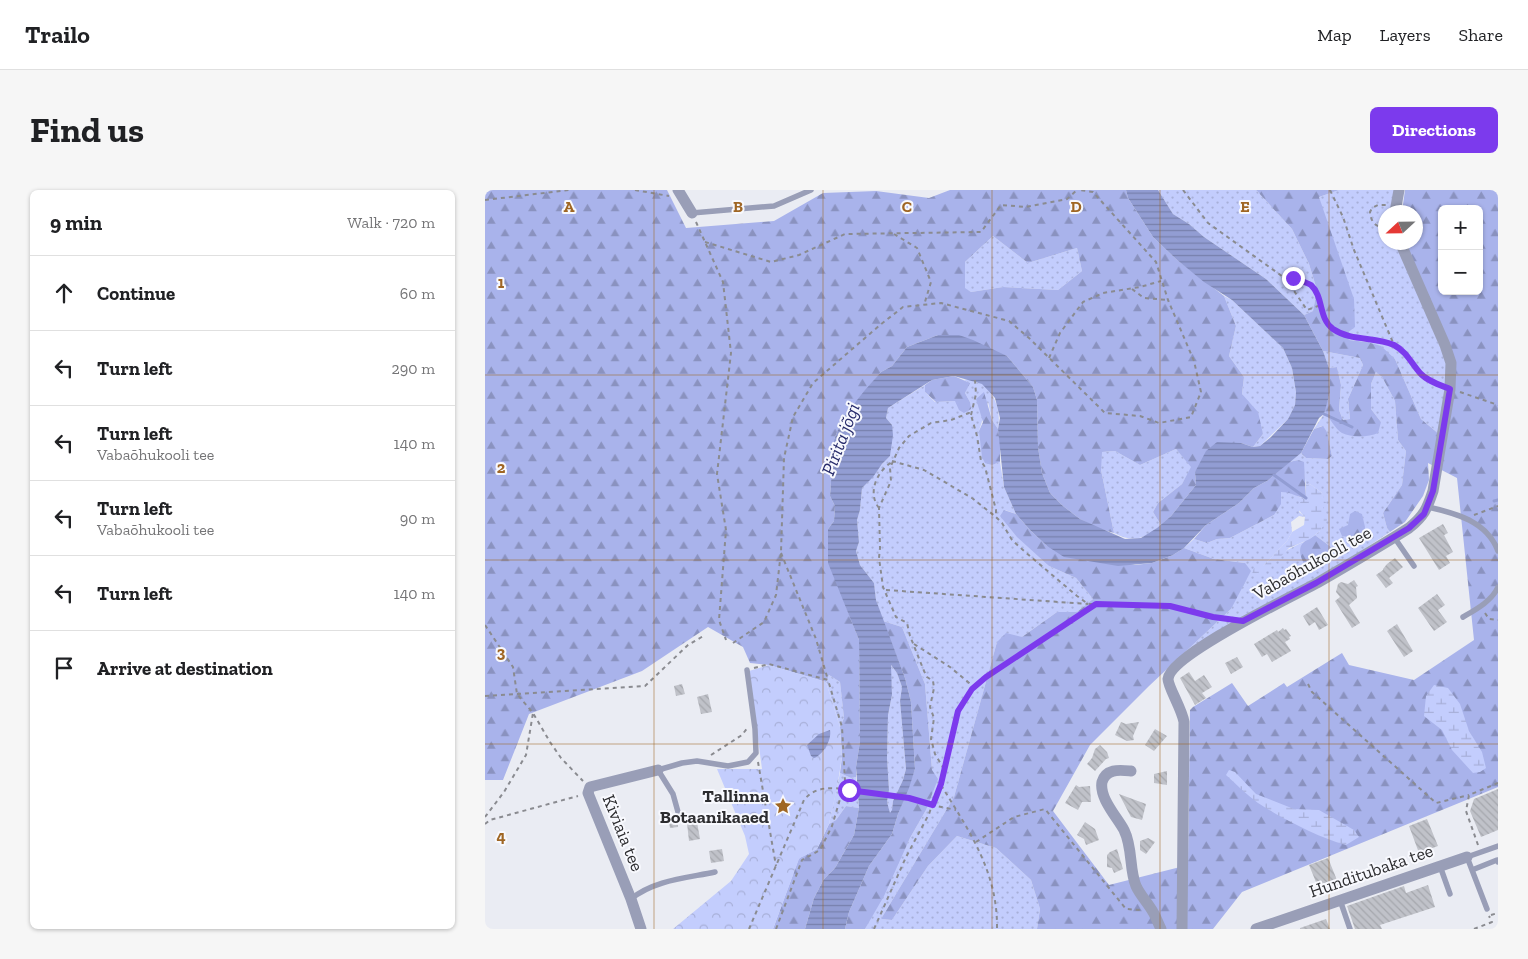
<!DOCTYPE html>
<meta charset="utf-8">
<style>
body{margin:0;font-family:"Zilla Slab",serif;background:#f6f6f6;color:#202124}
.controls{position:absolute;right:15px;top:15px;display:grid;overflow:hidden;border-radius:8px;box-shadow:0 1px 4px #0004}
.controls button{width:45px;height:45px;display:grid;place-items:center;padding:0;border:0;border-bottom:1px solid #e0e0e0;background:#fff;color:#202124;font:25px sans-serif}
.compass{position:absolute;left:893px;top:15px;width:45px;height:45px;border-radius:50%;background:#fff;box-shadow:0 1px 4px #0004;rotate:248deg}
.stop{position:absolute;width:15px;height:15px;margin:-11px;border:4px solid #7c3aed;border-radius:50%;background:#fff}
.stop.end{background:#7c3aed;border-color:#fff;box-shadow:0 1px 5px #0008}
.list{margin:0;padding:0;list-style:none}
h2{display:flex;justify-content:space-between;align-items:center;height:65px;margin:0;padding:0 20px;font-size:21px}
h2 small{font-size:16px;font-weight:400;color:#757577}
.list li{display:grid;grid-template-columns:32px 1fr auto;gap:15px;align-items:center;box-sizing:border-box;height:75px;padding:0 20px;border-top:1px solid #e0e0e0}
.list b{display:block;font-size:19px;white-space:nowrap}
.list p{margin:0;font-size:16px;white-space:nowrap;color:#757577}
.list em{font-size:16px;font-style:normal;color:#757577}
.icon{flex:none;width:28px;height:28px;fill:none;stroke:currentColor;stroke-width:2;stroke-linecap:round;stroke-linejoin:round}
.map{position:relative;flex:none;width:1013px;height:739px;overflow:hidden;border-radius:8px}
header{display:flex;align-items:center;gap:30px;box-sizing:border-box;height:70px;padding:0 25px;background:#fff;border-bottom:1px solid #e0e0e0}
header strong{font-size:24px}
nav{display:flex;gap:28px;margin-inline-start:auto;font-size:18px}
.intro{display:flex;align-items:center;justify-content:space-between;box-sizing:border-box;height:120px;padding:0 30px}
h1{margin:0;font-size:35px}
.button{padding:12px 22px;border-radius:8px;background:#7c3aed;color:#fff;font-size:18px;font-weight:700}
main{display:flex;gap:30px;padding:0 30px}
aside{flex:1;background:#fff;border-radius:8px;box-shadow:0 1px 4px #0004}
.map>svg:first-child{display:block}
.grass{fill:url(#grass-dots)}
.forest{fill:url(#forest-firs);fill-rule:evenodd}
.wetland{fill:url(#wetland-marsh)}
.park{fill:url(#park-crowns)}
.water{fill:url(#water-rules);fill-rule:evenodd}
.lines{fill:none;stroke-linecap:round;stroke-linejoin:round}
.stream{stroke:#929dd3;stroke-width:3}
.building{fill:url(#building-back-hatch)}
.path{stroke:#8a8b90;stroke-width:2;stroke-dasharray:4 4;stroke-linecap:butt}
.service{stroke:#999eb7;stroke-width:5.5}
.minor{stroke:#999eb7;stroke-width:11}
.route{stroke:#7c3aed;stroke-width:6}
.grid{fill:none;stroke:#9f6624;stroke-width:1;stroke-opacity:0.55}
.labels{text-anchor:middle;stroke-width:4;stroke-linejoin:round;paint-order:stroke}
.street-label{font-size:18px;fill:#2c2c2f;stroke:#f8f9fe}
.poi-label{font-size:18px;font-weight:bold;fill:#2c2c2f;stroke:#f8f9fe;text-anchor:end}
.water-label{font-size:19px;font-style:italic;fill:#272b6b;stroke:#f8f9fe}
.grid-label{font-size:16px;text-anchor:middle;font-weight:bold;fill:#9f6624;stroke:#f8f9fe;stroke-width:4;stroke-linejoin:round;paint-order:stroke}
</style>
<header>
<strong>Trailo</strong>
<nav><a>Map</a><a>Layers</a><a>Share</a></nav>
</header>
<div class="intro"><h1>Find us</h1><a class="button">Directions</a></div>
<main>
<aside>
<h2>9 min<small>Walk · 720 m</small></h2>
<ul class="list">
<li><svg class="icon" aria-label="ahead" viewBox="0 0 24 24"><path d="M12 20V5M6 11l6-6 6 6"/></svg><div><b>Continue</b></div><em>60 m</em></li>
<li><svg class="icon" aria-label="left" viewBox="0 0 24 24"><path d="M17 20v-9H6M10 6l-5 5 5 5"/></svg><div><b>Turn left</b></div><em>290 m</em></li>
<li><svg class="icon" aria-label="left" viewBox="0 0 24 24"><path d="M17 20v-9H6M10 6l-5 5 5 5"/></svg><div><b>Turn left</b><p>Vabaõhukooli tee</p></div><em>140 m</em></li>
<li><svg class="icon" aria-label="left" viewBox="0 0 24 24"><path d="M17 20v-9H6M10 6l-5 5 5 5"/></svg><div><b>Turn left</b><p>Vabaõhukooli tee</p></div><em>90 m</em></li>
<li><svg class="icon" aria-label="left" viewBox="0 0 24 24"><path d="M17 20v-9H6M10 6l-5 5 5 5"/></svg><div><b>Turn left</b></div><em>140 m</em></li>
<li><svg class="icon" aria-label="arrive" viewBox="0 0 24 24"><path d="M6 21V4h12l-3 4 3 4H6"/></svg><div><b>Arrive at destination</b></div></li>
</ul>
</aside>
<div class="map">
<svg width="1013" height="739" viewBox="0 0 1013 739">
<defs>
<pattern id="grass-dots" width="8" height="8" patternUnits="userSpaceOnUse" patternTransform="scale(1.25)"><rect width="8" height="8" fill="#c3cdfd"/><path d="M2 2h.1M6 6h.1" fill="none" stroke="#a8b0d9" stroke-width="1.8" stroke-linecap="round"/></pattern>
<pattern id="forest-firs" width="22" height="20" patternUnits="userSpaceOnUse" patternTransform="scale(1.25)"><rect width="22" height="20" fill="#a9b3eb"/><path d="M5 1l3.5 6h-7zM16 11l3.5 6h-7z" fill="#8a92bf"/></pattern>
<pattern id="wetland-marsh" width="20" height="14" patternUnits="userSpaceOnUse" patternTransform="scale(1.25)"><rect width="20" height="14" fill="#c3cdfd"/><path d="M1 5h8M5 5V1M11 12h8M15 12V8" fill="none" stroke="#a8b0d9"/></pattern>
<pattern id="park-crowns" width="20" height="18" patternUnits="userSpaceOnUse" patternTransform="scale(1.25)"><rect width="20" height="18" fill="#c3cdfd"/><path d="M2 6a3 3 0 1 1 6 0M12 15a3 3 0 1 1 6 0" fill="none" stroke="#a8b0d9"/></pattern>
<pattern id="water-rules" width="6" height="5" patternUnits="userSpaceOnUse" patternTransform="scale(1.25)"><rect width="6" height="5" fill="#929dd3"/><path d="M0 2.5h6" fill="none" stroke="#7780ac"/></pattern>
<pattern id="building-back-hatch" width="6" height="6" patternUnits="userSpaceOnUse" patternTransform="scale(1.25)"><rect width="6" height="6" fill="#c0c2c9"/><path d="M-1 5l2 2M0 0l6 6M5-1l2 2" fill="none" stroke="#a5a7ad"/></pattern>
</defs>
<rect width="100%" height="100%" fill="#eaecf3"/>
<path class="grass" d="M 673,0 L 771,0 L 807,39 L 824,74 L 832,100 L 828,121 L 819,125 L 781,89 L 719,47 L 704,34 L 688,24 Z
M 854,0 L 910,0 L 906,22 L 901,22 L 901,52 L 911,53 L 962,173 L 962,192 L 954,244 L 936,229 L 910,169 L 882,152 L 864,150 L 834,7 Z
M 508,46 L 543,73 L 592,58 L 597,81 L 573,100 L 518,97 L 486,102 L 480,99 L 480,72 Z
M 739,106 L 747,110 L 798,158 L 807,178 L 811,202 L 810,215 L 803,229 L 775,256 L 768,257 L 778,244 L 757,204 L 759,187 L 744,166 L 751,136 Z
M 838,161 L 875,168 L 878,175 L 863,209 L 865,229 L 858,230 L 854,220 L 856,195 L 852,177 L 844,178 Z
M 891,182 L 897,187 L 910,211 L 913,250 L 921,261 L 917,295 L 898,323 L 902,338 L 905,342 L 870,365 L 698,464 L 746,419 L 760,373 L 729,369 L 699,358 L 709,349 L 722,353 L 732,349 L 745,348 L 789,325 L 796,302 L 806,302 L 814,307 L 821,308 L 814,322 L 820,327 L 814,326 L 806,332 L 807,342 L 802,351 L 779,375 L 767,384 C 784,373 800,359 819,352 L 816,359 L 821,377 L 840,367 L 846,357 L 830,345 L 835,341 L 838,318 L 837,303 L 825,294 L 821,295 L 818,276 L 813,270 L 804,272 L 816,263 L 821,268 L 843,269 L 847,266 L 842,242 L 837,236 L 829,239 L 839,224 L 839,221 C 854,239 852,242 876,246 L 896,232 L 886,219 L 886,194 Z
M 485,189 L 490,193 L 497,193 C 511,206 516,221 513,239 L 507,230 L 503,212 L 494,241 L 506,275 L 515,272 L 519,297 L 531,324 L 520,320 L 564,376 L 591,388 L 608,409 L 592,422 L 572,422 L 537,447 L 512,452 L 469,607 L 396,729 L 407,730 L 443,676 L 472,646 L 511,658 L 546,690 L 555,719 L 552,739 L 380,739 L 425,648 L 441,620 L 447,580 L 440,494 L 417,437 L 398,431 L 391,410 L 389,393 L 375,375 L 371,361 L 374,352 L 372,330 L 375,320 L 377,298 C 388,287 394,276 405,266 L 407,235 L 401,228 L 403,218 L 440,195 L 440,202 L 450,212 L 470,211 L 485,212 L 480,203 L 484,193 L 479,190 Z
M 691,259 L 707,277 L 697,294 L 673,313 L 668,322 L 676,335 C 660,349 648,353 629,343 L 616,280 L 616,262 L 630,261 L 655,275 Z
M 405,474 L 412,483 L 417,497 L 415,511 L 421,579 L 418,590 L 408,611 L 407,621 L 405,624 L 402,612 L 404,600 L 402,568 L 403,525 L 407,505 Z
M 344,485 L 355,492 L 359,528 L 355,537 L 341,492 Z
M 355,583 L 366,588 L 371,587 L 374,618 L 361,616 L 351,630 L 344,634 Z"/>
<path class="forest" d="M 0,0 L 182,0 L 201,38 L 289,31 L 338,3 L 391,1 L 444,8 L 465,0 L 641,0 L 643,8 L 668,47 L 691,69 L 739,106 L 751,136 L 744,166 L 759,187 L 757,204 L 773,222 L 778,244 L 768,257 L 756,253 L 710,282 L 711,295 L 686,326 L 676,335 L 668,322 L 673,313 L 697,294 L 706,277 L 691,259 L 655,275 L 630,261 L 617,262 L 616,280 L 629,343 L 612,338 L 595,329 L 578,316 L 565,303 L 557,283 L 553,257 L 552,210 L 548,197 L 522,166 L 453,145 L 422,157 L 407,176 L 396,182 L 357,229 L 349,250 L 345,306 L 350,316 L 349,331 L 343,339 L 360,414 L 374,450 L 375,551 L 371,577 L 371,587 L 366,588 L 355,583 L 357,567 L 355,537 L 359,528 L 355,492 L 344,485 L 341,492 L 284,475 L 265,473 L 258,457 L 223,437 L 157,481 L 44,524 L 18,590 L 0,590 ZM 508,46 L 543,73 L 592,58 L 597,81 L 573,100 L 518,97 L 486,102 L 480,98 L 480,72 Z
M 771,0 L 854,0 L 834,7 L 869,109 L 870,137 L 862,143 L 864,150 L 882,152 L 896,156 L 910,169 L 936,229 L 961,250 L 969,195 L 920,53 L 931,52 L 931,22 L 917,22 L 920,0 L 1013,0 L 1013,597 L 757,702 L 728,739 L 552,739 L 555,719 L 546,690 L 511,658 L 472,646 L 443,676 L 407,730 L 396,729 L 469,607 L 512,452 L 521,443 L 537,447 L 572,422 L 592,422 L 608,409 L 591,388 L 564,376 L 532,347 L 515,326 L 519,320 L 531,324 L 545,340 L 562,356 L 650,375 L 667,373 L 688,365 L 699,358 L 729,369 L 760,373 L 766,381 L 746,419 L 664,496 L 605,555 L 568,621 L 624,695 L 703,675 L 705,520 L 708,517 L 747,493 L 763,516 L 799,493 L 802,497 L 857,463 L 864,475 L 929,490 L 989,450 L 972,288 L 943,273 L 944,290 L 938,306 L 920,332 L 905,342 L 902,338 L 898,323 L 917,295 L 921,261 L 913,250 L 910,211 L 897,187 L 891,182 L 886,194 L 886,219 L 896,232 L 893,243 C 884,247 867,248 857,243 C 850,239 844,227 839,221 L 845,202 L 844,178 L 852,177 L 856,195 L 854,220 L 858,230 L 865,229 L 863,209 L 878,175 L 875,168 L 838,161 L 819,125 L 828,121 L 832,100 L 824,74 L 807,39 ZM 957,19 L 994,19 L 994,101 L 957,101 Z
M 469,186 L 485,193 L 480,203 L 485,212 L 486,219 L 479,223 L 474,220 L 470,211 L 451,212 L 440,202 L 440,195 L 447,190 Z
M 499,202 L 507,230 L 513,239 L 515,251 L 515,272 L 507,275 L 500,273 L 497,267 L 494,241 L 498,232 L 491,209 Z
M 838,236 L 842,242 L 847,266 L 843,269 L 821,268 L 816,263 L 829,239 Z
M 813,270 L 819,272 L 821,308 C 810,307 808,302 796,302 L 796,314 L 789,325 L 745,348 L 732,349 L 722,353 L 709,349 L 721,335 L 754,313 L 769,298 L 782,291 L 804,272 Z
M 870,321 L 877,324 L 880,337 L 879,344 C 872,349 865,347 857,346 L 854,339 L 863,335 L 865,324 Z
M 830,345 L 846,357 L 847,360 L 841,367 L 821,377 C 817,370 811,359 819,352 C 821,349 827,348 830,345 Z
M 398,431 L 417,437 L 440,494 L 447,580 L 453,589 L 441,620 L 425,648 L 399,706 L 380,739 L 360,739 L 364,722 L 384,676 L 407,644 L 413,624 L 430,579 L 426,512 L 420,488 Z
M 361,616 L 374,618 L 369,645 L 350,678 L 339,689 L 329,708 L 320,739 L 288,739 L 314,668 L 332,659 L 344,634 L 351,630 Z"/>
<path class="wetland" d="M 825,294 L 837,303 L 841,313 L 838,318 L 842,330 L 835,341 L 825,349 L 804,358 L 783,380 L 774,385 L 767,384 L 769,378 L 779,375 L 802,351 L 807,342 L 819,335 L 820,327 C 812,320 811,314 821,307 L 821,295 Z
M 949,495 L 963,498 L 975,514 L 984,541 L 997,562 L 1001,578 L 995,582 L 988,583 L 967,560 L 957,540 L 939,526 L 941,506 Z
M 744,580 L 750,582 L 771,604 L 809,619 L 834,620 L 869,640 L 874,647 L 861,655 C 835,648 796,628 773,613 C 762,605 751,594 741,585 Z"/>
<path class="park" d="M 284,475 L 341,492 L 355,537 L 357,567 L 352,598 L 344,634 L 332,659 L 314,669 L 288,739 L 188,739 L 246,691 L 264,664 L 260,646 L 232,579 L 277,579 L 264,481 Z"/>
<path class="water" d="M 641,0 L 673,0 L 688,24 L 704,34 L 719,47 L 781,89 L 819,125 L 838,161 L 844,178 L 845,202 L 839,224 L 834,228 L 816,263 L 782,291 L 769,298 L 754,313 L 721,335 L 699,358 L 688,365 L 667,373 L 633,376 L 579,367 L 562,356 L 545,340 L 531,324 L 519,297 L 513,239 L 515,228 L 510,208 L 497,194 L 469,186 L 447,190 L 403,218 L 401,228 L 407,235 L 408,245 L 405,266 L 397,274 L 388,287 L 377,298 L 375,320 L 372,330 L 374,352 L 371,361 L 375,375 L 389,393 L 391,410 L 420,488 L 426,512 L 430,579 L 424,598 L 413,624 L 407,644 L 384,676 L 364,722 L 360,739 L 320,739 L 329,708 L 339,689 L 350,678 L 369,645 L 374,618 L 371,577 L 375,551 L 374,450 L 343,373 L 343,339 L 349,331 L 350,316 L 345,306 L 349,250 L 357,229 L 380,200 L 396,182 L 407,176 L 422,157 L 453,145 L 474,145 L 488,150 L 522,166 L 548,197 L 552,210 L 553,257 L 557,283 L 565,303 L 578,316 L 595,329 L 640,349 L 656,348 L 672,338 L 686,326 L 711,295 L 710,282 L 721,261 L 732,252 L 756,253 L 768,257 L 775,256 L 786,247 L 803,229 L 810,215 L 811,202 L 807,178 L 798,158 L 747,110 L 719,92 L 691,69 L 668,47 L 643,8 ZM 406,475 L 412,483 L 417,497 L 415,511 L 421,579 L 418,590 L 408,611 L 407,620 L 405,623 L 402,612 L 404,600 L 402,568 L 403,525 L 407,505 Z
M 345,540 C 347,550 338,565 329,568 L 326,566 L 322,555 L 334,544 Z"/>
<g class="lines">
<path class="stream" d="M 839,224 L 867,237
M 789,285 L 821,308
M 1009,311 L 1013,310"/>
</g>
<path class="building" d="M 958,334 L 963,343 L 959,345 L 968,362 L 961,366 L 965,373 L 954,380 L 934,348 Z
M 910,368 L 918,377 L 904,388 L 908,393 L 901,398 L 891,385 L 898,380 L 898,379 L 902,374 Z
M 869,390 L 873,396 L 871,397 L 872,408 L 864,415 L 875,433 L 867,438 L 850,411 L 855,407 L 851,402 L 853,394 L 856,392 L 863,394 Z
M 952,404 L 960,415 L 953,420 L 962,432 L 949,441 L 933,418 Z
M 832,417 L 843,435 L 834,440 L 830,432 L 824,436 L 818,426 Z
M 912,434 L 928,461 L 919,467 L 902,441 Z
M 798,438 L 799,440 L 801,439 L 806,446 L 804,447 L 805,449 L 800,452 L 806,461 L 787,472 L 782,464 L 777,467 L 769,454 L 792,440 L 793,442 Z
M 752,467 L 758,477 L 746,484 L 740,473 Z
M 704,482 L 710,491 L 719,485 L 727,497 L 717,503 L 721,508 L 710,515 L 695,488 Z
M 197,494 L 200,504 L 191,506 L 189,496 Z
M 223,504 L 227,522 L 216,524 L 212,507 Z
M 636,532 L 641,534 L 654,532 L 648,546 L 649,550 L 642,551 L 630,545 Z
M 670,539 L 682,546 L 669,561 L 660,555 Z
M 615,555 L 622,562 L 624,568 L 621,569 L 610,581 L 602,574 L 607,568 L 610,559 Z
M 682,581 L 682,595 L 669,593 L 669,584 Z
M 591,595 L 594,597 L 605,596 L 606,612 L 597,612 L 593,620 L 580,613 Z
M 1013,599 L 1013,640 L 996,647 L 985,621 L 989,609 Z
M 634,604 L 661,614 L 657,630 L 646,627 Z
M 192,626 L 193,637 L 185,638 L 183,627 Z
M 942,629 L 953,656 L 934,663 L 924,636 Z
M 212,632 L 215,649 L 204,651 L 202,633 Z
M 600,632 L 610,639 L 614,650 L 601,655 L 599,649 L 592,645 Z
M 663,648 L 670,652 L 661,664 L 655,660 L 655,651 Z
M 237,659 L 239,671 L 226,673 L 224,661 Z
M 632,659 L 638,679 L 629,683 L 627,678 L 622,677 L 622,665 L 625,662 Z
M 843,668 L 854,695 L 835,702 L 824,675 Z
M 943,695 L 950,717 L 895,735 L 897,739 L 870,739 L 862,716 L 919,696 L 921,703 Z
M 841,729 L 845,739 L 815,739 L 815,738 Z"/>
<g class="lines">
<path class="path" d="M 150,0 L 184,6
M 698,0 L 723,33 L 801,89 L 822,120 L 833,116 L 837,118
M 845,0 L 858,27 L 869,60 L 909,155
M 0,10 L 84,0
M 211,32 L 238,92 L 246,163 L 232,284 L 241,340 L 234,430 L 241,450
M 901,38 C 890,37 886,32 885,22 L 887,18 L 893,15 L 901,15
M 409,44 L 432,58 L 446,92 L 439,115
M 220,52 L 286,72 L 314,65 L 360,44 L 496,42 L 516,15 L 541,17 L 582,9 L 592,0
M 801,89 L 808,88 L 826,95 L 832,104 L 840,130 L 847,138 L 864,147 L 879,147 L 886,151 L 899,152 L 909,155 L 920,162 L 936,184 L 954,195
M 647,99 L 659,108 L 683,110
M 564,168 L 575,143 L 598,112 L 618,103 L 655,97 L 676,91
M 975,202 L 1013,215
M 486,225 L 491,204 L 490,190
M 407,271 L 439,280 L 487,308 L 511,327
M 394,318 C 382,303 392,281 407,272
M 989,325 L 1013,316
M 296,363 L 331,449 L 343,490
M 401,400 L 603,414
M 1000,423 L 1004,429 L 1013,430
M 0,435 L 28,477 L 32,504 L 48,523 L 65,552 L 76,568 L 98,591
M 248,453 L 279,432 L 291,405 L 296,362 L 299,268 L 308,227 L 328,193 L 395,135 L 418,117 L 456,113 L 524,131 L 544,148 L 620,223 L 655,226 L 674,233 L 706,227 L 716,202 L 709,171 L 683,110 L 671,72 L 608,2 L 595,0
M 429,454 L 465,477 L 489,497
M 269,478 L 284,474 L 343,490 L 357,537 L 360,591 L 364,600 L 425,608 L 447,615 L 456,594 L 473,521 L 487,499 L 501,487 L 611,414 L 685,416 L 741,429
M 823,494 L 827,502 L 951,613 L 984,605
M 0,506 L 160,496 L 203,455 L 220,445
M 226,565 L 257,545 L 263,537
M 273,572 L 291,676
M 459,579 L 450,564 L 446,549 L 449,528 L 445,517 L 449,498 L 448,491 L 442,487 L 439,481 L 425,446 L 422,433 L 411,427 L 398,397 L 394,368 L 395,358 L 394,318 L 406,291 L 405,278 L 414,258 L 424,246 L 446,233 L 466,230 L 484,223 L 486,225 L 492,246 L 496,271 L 500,277 L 511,320 L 511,327 L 517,333 L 527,350 L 539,361 L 592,406 L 603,414 L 610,414
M 456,595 C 484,641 513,682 512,739
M 0,627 L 19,602 L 41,565 L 48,523
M 0,634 L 5,630 L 93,606
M 491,652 L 529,627 L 560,619 L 641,719 L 656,720
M 993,655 L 981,621 L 984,605 L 1013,593
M 1006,725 L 1013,723
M 264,739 L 319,610 C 330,596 347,597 364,600
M 291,739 L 317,670 L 335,660 L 347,636 L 358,599
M 389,739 L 421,667 L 444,624 L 447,615 L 471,620
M 989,739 L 1007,732 L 1004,726"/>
<path class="service" d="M 207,23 L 289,16 L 326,0
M 943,317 C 970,323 1002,331 1013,361
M 909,347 L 929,376
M 978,427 C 990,420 1007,411 1013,397
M 193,622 L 188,604 L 173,580 L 197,573 L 212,571 L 243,576 L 263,572 L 271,563 L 270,539 L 262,480
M 955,676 L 965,704
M 987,680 L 1012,670 L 1013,672
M 146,709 C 169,690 202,688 230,682
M 855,710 L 865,739
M 1002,719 L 982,667 L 1013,656"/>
<path class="minor" d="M 193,0 L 207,23
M 910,22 L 914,0
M 646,581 C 635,580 621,578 617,592 C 614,608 632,627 639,640 C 648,658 644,679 651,696 C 655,705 663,713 668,722 C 671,727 673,733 676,739
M 156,739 L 146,709 L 103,603 L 105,597 L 173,580
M 697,739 L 699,532 C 697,519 683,497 683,489 C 685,465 808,406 832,393 C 863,375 894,357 924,338 C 939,326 942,319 948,301 L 965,199 L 966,173 L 960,155 L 915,52
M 771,739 L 982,667"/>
</g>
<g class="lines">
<path class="route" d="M 364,600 L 424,608 L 448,615 L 456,594 L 473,521 L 487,499 L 501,487 L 611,414 L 685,416 L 728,427 L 758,431 L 831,393 L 924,338 L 939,324 L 948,301 L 965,199 C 955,195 942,191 935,183 C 926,173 922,162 909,155 C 890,146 867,152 848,139 C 833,128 839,107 826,95 C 821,92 814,90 808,88"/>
</g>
<path class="grid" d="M 169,0 L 169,739M 338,0 L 338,739M 507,0 L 507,739M 675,0 L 675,739M 844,0 L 844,739M 0,185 L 1013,185M 0,370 L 1013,370M 0,554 L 1013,554"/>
<defs>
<g id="sight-bare" transform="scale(1.35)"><path d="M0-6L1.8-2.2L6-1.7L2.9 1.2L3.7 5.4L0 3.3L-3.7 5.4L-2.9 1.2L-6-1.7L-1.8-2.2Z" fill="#9f6624" stroke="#f8f9fe" stroke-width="2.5" paint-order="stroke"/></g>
</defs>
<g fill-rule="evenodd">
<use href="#sight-bare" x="298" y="616"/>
</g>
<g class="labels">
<g class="street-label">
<text transform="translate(827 373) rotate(-29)" y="6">Vabaõhukooli tee</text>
<text transform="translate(138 643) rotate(68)" y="6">Kiviaia tee</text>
<text transform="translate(886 681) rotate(-19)" y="6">Hunditubaka tee</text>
</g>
<g class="poi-label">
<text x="284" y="612">Tallinna<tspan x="284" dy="21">Botaanikaaed</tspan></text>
</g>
<g class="water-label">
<text transform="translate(355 249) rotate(-69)" y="7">Pirita jõgi</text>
</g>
</g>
<g class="grid-label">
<text x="84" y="22">A</text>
<text x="253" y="22">B</text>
<text x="422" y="22">C</text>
<text x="591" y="22">D</text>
<text x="760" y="22">E</text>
<text x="16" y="98">1</text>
<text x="16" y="283">2</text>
<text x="16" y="468">3</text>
<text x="16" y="652">4</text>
</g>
</svg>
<div class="controls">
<button>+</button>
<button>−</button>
</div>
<svg class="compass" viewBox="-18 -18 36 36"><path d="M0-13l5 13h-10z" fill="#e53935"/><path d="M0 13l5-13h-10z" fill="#757577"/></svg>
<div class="stop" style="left:364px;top:600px"></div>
<div class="stop end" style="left:808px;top:88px"></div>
</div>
</main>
